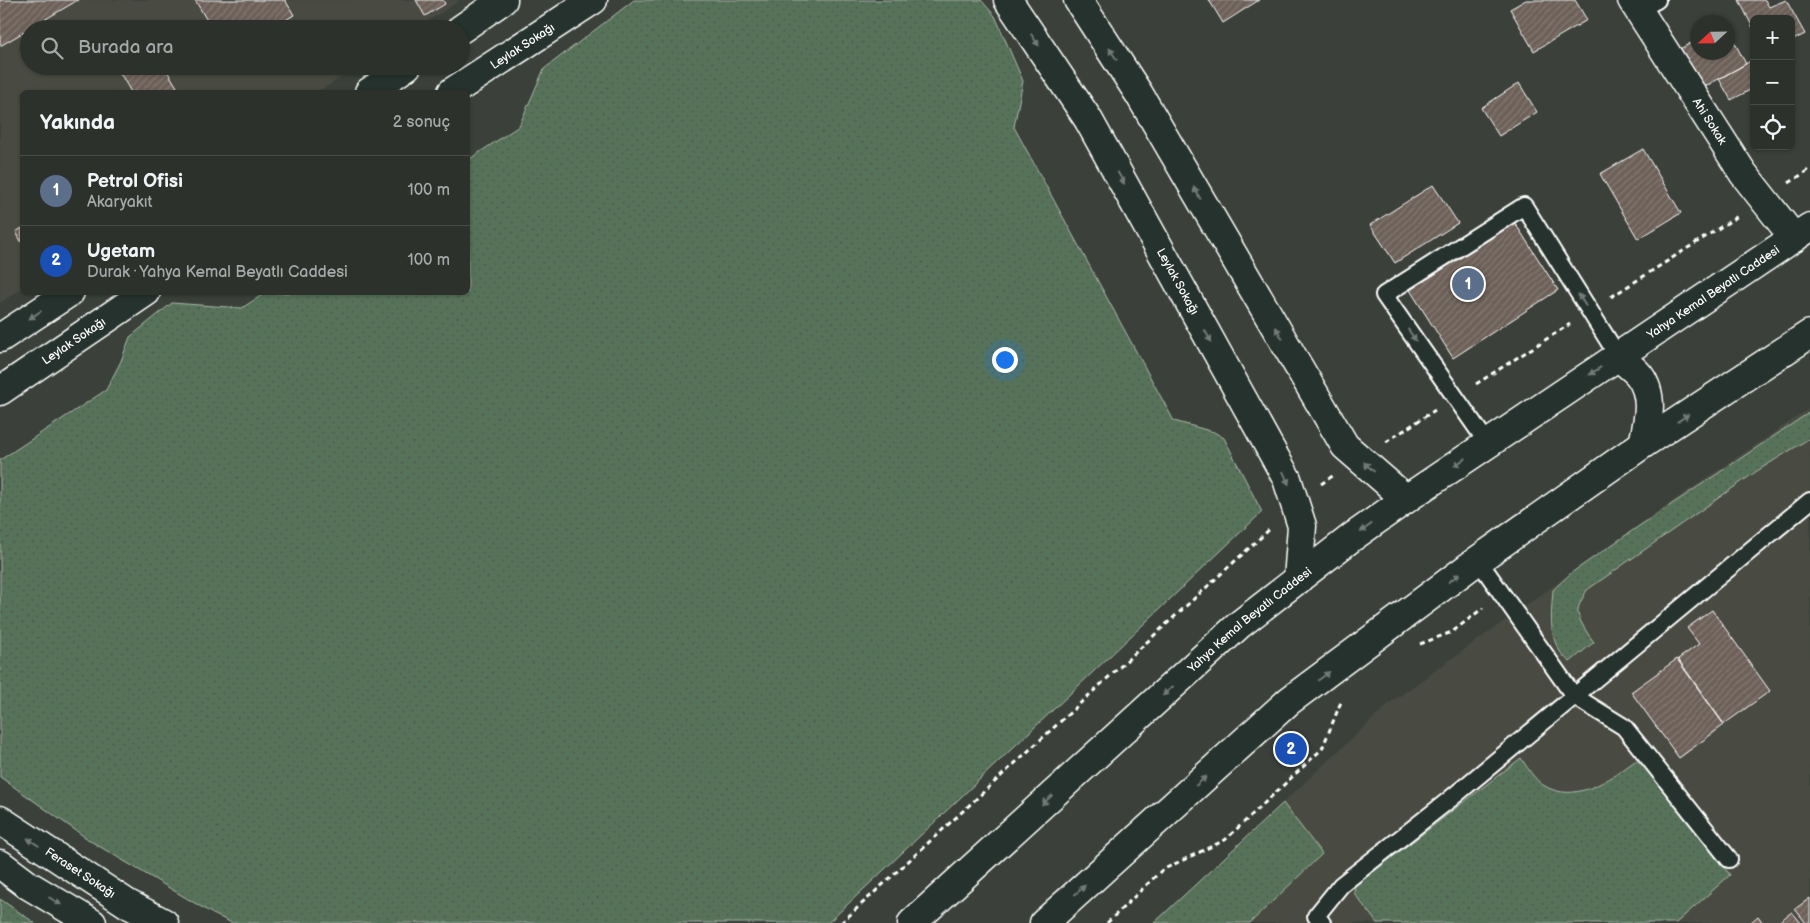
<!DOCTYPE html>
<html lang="tr">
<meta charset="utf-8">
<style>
body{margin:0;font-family:"Balsamiq Sans",sans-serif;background:#343934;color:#f1f3f6}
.controls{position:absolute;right:15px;top:15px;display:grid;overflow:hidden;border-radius:8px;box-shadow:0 1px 4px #0004}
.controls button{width:45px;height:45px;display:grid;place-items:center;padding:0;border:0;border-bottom:1px solid #484c48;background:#2c312c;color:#f1f3f6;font:25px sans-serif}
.compass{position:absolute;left:1690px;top:15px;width:45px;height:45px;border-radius:50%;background:#2c312c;box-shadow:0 1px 4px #0004;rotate:248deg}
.you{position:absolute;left:1004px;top:359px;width:18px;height:18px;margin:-12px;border:4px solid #fff;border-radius:50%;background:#1a73e8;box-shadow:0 0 0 8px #1a73e833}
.badge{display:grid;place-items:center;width:32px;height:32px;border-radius:50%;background:#ffd166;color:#fff;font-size:16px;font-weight:700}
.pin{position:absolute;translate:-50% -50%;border:2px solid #fff;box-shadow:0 1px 5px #0006}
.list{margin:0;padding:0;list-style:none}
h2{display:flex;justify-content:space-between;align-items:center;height:65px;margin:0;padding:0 20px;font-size:21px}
h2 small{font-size:16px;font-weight:400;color:#a6a9a9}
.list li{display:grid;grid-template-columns:32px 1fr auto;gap:15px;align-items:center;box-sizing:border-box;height:70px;padding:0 20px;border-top:1px solid #484c48}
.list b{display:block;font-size:19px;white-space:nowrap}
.list p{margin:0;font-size:16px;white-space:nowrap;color:#a6a9a9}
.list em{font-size:16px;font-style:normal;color:#a6a9a9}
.icon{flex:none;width:28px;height:28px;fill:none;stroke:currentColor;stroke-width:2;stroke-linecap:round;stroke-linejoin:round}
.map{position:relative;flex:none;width:1810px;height:923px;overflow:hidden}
.search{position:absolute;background:#2c312c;box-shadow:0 1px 4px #0004;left:20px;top:20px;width:450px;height:55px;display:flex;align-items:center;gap:12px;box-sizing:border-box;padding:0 18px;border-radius:28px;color:#a6a9a9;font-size:19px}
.panel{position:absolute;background:#2c312c;box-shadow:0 1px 4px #0004;left:20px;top:90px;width:450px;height:205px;border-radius:8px}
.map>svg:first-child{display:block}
.built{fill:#4a4b43}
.green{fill:url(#green-dots);stroke:#abb9ac}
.building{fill:url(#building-hatch);stroke:#fff}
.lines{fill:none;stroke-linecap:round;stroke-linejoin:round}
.lane-casing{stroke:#fff;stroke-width:20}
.street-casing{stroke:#fff;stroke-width:31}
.secondary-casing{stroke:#fff;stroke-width:31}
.primary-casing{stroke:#fff;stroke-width:31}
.path{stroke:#fff;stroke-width:3;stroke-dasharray:5 4;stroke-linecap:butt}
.lane{stroke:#26332d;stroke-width:16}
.street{stroke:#26332d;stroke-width:28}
.secondary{stroke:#26332d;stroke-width:28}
.primary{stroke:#26332d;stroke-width:28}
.oneway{fill:#727a76}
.labels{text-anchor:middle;stroke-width:4.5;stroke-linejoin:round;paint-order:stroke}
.street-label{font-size:12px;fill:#fff;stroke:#26332d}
</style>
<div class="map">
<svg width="1810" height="923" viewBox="0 0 1810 923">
<defs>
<pattern id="green-dots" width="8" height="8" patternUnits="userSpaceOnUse" patternTransform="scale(1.25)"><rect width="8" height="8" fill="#57735a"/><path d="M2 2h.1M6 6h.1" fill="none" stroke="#505a51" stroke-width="1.8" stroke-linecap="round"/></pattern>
<pattern id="building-hatch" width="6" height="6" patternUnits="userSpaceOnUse" patternTransform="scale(1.25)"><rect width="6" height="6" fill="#6d6159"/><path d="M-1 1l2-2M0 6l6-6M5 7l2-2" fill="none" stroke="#837972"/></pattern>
</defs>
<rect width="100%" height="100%" fill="#3b413a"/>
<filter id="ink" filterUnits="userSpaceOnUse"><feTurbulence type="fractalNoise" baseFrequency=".02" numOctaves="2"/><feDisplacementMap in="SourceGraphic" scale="10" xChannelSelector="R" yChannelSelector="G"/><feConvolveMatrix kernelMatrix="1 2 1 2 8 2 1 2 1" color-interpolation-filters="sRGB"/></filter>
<g filter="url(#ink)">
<path class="built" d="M 0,0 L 460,0 L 416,29 L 29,29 L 29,66 L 359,66 L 318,92 L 22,92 L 22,288 L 0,303 Z
M 1810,408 L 1810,923 L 1154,923 L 1390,703 L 1661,509 Z"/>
<path class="green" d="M 634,0 L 981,0 L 995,16 L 1023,81 L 1014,127 L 1174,421 L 1214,432 L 1224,438 L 1262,512 L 828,923 L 232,923 L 213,914 L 92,842 L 0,777 L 0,460 L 106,390 L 121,361 L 130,337 L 172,303 L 242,308 L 265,293 L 468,292 L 468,160 L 519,126 L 544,69 Z
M 1810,412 L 1810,438 L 1757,471 L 1587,590 C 1584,596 1577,606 1578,613 C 1579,621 1589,636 1594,642 L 1570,662 C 1547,644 1551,617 1553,590 L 1571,573 L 1642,524 Z
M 1521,758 C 1527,767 1534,779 1543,785 C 1575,805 1609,780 1635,761 L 1642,761 L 1730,875 L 1676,923 L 1377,923 L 1354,893 L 1355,886 Z
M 1283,803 L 1322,854 L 1250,923 L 1154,923 Z
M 0,899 L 35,923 L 0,923 Z"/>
<path class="building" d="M 0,0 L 78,0 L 0,46 Z
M 195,0 L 285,0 L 294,15 L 271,29 L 212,29 Z
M 416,0 L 443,0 L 445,4 L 425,16 Z
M 1209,0 L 1259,0 L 1223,23 Z
M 1526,0 L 1575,0 L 1587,20 L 1534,51 L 1510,9 Z
M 1739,0 L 1765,0 L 1769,7 L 1786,0 L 1805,34 L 1791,41 L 1791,19 L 1754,19 L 1754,30 Z
M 1728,30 L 1746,64 L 1693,93 L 1671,54 L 1698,39 L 1698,52 L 1728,52 Z
M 1754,59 L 1754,88 L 1731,100 L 1719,79 Z
M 116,66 L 164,66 L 180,92 L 131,92 Z
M 1519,83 L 1537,112 L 1499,136 L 1481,108 Z
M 1643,149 L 1681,213 L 1638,239 L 1600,174 Z
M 1433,185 L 1458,223 L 1395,263 L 1370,225 Z
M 1515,223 L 1558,290 L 1453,358 L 1410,290 Z
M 22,228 L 22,243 L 16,232 Z
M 1712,610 L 1770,691 L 1724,724 L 1678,659 L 1699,644 L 1687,628 Z
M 1677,659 L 1724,725 L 1679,758 L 1631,692 Z
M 1810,898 L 1810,923 L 1806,923 L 1795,909 Z
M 1792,912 L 1801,923 L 1777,923 Z
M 1758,916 L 1763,923 L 1750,923 Z"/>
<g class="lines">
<g class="lane-casing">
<path id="lane" d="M 1638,10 L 1657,0
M 1488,444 L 1384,295 L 1524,206 L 1618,356
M 1478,560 L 1574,696 L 1624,727 L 1729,859
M 1322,923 L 1316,916 L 1341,885 L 1449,800 L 1810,501"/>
</g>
<g class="street-casing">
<g id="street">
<path id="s1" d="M 1632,0 L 1743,173 L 1794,238"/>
</g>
</g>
<g class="secondary-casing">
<g id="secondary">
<path id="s2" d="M 1008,0 L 1088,119 L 1287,479 L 1302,526 L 1298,580"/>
<path d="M 1078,0 L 1139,94 L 1345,446 L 1406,499"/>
<path d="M 461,29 L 503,0"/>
<path d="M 369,92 L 407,66"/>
<path id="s3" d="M 452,92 L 593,0"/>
<path d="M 0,338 L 70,292"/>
<path id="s4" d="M 0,391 L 146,292"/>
<path id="s5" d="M 0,820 L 128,904 L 164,923"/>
<path d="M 0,864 L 28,885 L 92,923"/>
</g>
</g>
<g class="primary-casing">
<g id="primary">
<path d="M 1618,356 C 1624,362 1633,368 1639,375 C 1655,396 1648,421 1643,444"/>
<path id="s6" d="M 912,923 L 1239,625 L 1351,538 L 1406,499 L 1810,227"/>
<path d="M 1044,923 L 1289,701 L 1478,560 L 1643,444 L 1810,334"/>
</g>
</g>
<path class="path" d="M 1789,183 L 1810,169
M 1611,297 L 1738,216
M 1476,384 L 1570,324
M 1386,442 L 1435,410
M 1321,484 L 1334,475
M 1420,644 L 1452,632 L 1483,608
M 841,923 L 1271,528
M 1107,923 L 1162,870 L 1225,840 L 1322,749 L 1341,702"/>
<use href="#lane" class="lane"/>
<use href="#street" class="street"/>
<use href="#secondary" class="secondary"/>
<use href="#primary" class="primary"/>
</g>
<defs><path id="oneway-solid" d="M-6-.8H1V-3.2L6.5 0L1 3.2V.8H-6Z" transform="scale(1.25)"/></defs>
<g class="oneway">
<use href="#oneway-solid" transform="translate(1035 40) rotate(56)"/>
<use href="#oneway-solid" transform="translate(1113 54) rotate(-123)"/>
<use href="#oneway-solid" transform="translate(1121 178) rotate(61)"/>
<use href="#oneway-solid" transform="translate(1197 193) rotate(-120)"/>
<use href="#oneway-solid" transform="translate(1582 300) rotate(-122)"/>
<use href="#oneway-solid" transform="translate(35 315) rotate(147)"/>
<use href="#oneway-solid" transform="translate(1279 333) rotate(-120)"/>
<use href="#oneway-solid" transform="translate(1412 335) rotate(55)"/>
<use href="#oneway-solid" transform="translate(1208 336) rotate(61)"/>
<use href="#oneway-solid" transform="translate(1595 371) rotate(146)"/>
<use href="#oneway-solid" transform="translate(1683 418) rotate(-34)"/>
<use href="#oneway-solid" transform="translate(1460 462) rotate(146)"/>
<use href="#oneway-solid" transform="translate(1369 467) rotate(-138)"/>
<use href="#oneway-solid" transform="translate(1286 478) rotate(66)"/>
<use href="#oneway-solid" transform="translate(1366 528) rotate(144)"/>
<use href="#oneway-solid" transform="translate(1454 578) rotate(-36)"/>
<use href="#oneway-solid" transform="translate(1324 676) rotate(-37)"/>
<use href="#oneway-solid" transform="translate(1168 691) rotate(138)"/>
<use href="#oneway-solid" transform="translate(1201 781) rotate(-42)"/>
<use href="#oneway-solid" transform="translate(1047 800) rotate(138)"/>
<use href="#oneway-solid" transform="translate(33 842) rotate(-147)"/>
<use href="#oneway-solid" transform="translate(1080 890) rotate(-42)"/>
<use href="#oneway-solid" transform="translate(55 901) rotate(31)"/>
</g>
</g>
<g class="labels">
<g class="street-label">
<text dy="4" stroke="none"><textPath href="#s3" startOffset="84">Leylak Sokağı</textPath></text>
<text dy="4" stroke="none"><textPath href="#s1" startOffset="144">Ahi Sokak</textPath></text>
<text dy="4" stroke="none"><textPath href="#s2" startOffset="329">Leylak Sokağı</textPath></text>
<text dy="4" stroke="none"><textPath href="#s6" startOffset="1022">Yahya Kemal Beyatlı Caddesi</textPath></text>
<text dy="4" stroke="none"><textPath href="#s4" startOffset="89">Leylak Sokağı</textPath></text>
<text dy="4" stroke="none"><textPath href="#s6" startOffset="454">Yahya Kemal Beyatlı Caddesi</textPath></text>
<text dy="4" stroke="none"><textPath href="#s5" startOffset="96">Feraset Sokağı</textPath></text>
</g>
</g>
</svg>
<div class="controls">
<button>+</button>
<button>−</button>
<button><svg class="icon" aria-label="locate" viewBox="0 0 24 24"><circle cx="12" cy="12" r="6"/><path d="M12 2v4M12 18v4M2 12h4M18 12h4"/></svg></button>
</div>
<svg class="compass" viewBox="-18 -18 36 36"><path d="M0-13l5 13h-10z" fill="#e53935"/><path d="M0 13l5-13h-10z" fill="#a6a9a9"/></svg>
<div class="you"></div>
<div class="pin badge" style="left:1468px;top:284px;background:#5c6f8a">1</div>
<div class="pin badge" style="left:1291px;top:749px;background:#1a4fb4">2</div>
<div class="search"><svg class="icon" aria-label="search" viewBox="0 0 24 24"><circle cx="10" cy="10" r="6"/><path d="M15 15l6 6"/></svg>Burada ara</div>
<section class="panel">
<h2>Yakında<small>2 sonuç</small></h2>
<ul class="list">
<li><span class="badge" style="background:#5c6f8a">1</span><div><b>Petrol Ofisi</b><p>Akaryakıt</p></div><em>100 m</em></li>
<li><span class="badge" style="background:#1a4fb4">2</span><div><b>Ugetam</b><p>Durak · Yahya Kemal Beyatlı Caddesi</p></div><em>100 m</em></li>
</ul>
</section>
</div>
